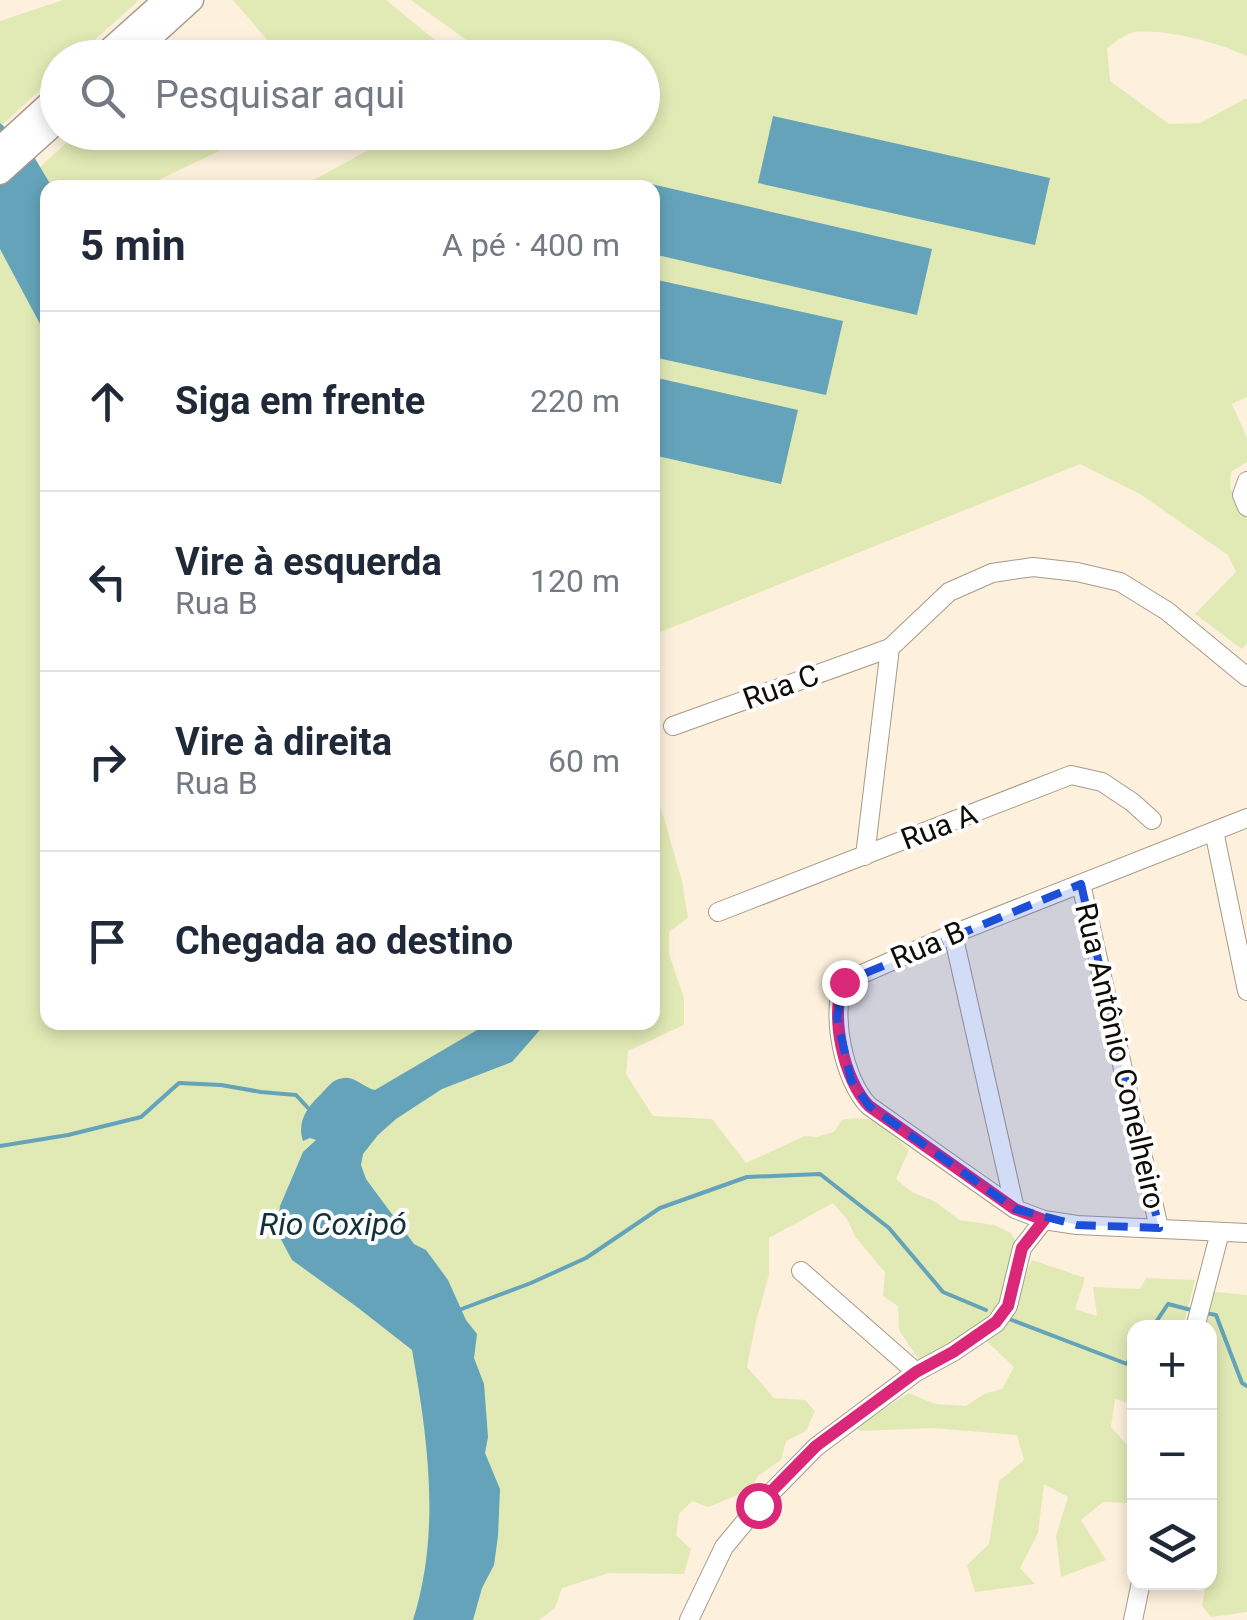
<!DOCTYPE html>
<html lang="pt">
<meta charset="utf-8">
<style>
body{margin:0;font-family:Roboto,sans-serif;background:#f6f6f7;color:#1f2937}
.controls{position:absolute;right:30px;bottom:30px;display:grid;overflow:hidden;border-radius:20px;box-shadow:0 5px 15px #0003}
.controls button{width:90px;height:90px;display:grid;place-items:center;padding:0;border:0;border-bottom:2px solid #e0e1e3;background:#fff;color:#1f2937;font:50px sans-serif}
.stop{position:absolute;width:30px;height:30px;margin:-22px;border:8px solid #db2777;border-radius:50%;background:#fff}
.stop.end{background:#db2777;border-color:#fff;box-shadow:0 2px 10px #0008}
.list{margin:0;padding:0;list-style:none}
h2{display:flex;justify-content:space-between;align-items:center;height:130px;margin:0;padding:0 40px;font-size:42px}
h2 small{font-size:32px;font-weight:400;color:#747a83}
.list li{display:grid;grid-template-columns:65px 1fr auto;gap:30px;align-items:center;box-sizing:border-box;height:180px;padding:0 40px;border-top:2px solid #e0e1e3}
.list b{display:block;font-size:38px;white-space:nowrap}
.list p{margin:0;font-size:32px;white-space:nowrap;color:#747a83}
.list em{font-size:32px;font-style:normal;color:#747a83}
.icon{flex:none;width:55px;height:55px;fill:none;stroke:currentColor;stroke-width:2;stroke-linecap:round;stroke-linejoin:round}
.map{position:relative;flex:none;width:1247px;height:1620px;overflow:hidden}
.search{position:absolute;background:#fff;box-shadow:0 5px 15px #0003;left:40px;top:40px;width:620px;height:110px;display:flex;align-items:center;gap:25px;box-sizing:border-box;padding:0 35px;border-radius:55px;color:#747a83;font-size:38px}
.panel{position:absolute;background:#fff;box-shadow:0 5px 15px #0003;left:40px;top:180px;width:620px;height:850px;border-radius:20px}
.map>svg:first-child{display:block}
.green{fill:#e1eab5}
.water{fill:#64a3b9}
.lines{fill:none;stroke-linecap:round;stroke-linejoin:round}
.stream{stroke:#64a3b9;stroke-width:4}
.minor-casing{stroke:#a79a88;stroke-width:20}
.major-casing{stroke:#a79a88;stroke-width:25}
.minor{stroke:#fff;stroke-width:18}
.major{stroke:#fff;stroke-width:22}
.route{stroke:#db2777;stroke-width:12}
.marked{fill:#1d4ed8;fill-opacity:0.2;stroke:#1d4ed8;stroke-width:8;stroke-dasharray:20 12;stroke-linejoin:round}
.labels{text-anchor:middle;stroke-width:8;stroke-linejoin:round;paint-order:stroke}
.street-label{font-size:30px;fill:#0f0b05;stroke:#fff}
.water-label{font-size:32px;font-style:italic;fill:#11313b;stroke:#fff}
</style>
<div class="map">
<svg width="1247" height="1620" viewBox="0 0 1247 1620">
<rect width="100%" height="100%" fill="#fdf0dc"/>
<path class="green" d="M 63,0 L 139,0 L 76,57 L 58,58 L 57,74 L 2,125 L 0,123 L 0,21 Z
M 233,0 L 386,0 L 440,44 L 413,57 L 282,57 Z
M 411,0 L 1247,0 L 1247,56 C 1218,43 1168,29 1135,32 C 1126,33 1116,42 1107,48 L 1110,81 L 1169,124 L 1200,123 L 1245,99 L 1247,99 L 1247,397 L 1232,404 L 1247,438 L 1247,462 L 1231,472 L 1230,487 L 1247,519 L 1247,643 L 1242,649 L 1195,614 L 1236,572 L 1228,555 L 1140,494 L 1080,464 L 653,635 L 652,188 L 299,188 L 400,133 L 642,132 L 642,58 L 490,57 Z
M 82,133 L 234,133 L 240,141 L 152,183 L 151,187 L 48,188 L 48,1022 L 652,1022 L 653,780 L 682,881 L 688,918 L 669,932 L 669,954 L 684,998 L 684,1025 L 628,1051 L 626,1074 L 653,1116 L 712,1119 L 746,1163 L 805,1136 L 816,1137 L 834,1132 L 842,1120 C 877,1113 885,1128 909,1150 L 896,1179 L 912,1192 L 936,1202 L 959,1220 L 994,1225 L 1011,1233 L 1019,1247 L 1014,1297 L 1032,1260 L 1085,1278 L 1075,1309 L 1097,1316 L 1093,1287 L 1140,1289 L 1146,1278 L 1195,1280 L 1183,1327 L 1134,1328 L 1134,1405 L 1115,1399 L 1111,1427 L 1134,1453 L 1134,1503 L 1103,1502 L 1081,1520 L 1106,1560 L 1061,1577 L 1056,1536 L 1068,1497 L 1044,1484 L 1038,1533 L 1020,1568 L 1035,1584 L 975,1592 L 967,1565 L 989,1544 L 999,1481 L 1024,1460 L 1017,1435 L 933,1428 L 860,1431 L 854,1427 L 909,1393 L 935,1404 L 966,1406 L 984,1394 L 1002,1389 L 1014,1367 L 978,1333 L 919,1360 L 899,1330 L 898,1306 L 883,1296 L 885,1272 L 856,1238 L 847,1219 L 833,1203 L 769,1238 L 769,1274 L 755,1326 L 747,1367 L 774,1398 L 805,1400 L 815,1411 L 806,1431 L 786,1441 L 781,1460 L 759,1475 L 748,1491 L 708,1507 L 692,1501 L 679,1514 L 676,1535 L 691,1549 L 684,1574 L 609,1573 L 562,1588 L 555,1608 L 539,1620 L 0,1620 L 0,204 L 66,143 Z
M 1205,1291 L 1247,1295 L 1247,1612 L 1211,1617 L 1202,1606 L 1206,1583 L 1210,1582 C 1210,1569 1216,1554 1215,1541 L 1210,1538 L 1210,1328 L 1197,1328 Z"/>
<path class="water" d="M 773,116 L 1050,178 L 1035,245 L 758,183 Z
M 0,123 L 30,150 L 52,187 L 48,188 L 47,337 L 0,249 Z
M 647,183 L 932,249 L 917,315 L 653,254 L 652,188 L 646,187 Z
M 653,279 L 843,321 L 826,395 L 653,357 Z
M 653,377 L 798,410 L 781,484 L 653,455 Z
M 489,1023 L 546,1023 L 512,1062 L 442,1089 L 396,1119 L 378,1135 L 363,1154 L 361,1165 L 366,1179 L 414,1244 L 426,1250 L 448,1280 L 466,1320 L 477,1334 L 474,1358 L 484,1384 L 488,1437 L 485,1453 L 500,1489 L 498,1536 L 494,1565 L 482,1588 L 473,1620 L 413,1620 C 441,1532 428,1439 412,1350 L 357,1307 L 292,1260 L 277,1232 L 280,1206 L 303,1152 L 316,1140 L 310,1138 L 303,1141 C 297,1123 306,1109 318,1097 C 327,1089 331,1079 344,1078 C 355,1076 364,1088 375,1090 Z"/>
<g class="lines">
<path class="stream" d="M 0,1146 L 68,1135 L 141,1117 L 179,1083 L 221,1085 L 261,1092 L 296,1095 L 308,1108
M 459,1310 L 531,1283 L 586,1258 L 660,1208 L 747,1177 L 820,1174 L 889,1228 L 943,1292 L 986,1310
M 1205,1313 L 1216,1315 L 1242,1383 L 1247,1386
M 1009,1319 L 1127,1364 L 1134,1352
M 1152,1328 L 1168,1304 L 1195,1311"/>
<g class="minor-casing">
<path id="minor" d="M 1247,481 L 1242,495 L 1247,507
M 673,726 L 890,648
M 1247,818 L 953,934 L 844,982 C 830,1014 844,1081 869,1106 L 1015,1209 L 1044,1220 L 1077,1225 L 1247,1233
M 1214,831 L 1247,991
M 865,856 L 890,648 L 949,592 L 992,573 L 1033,567 L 1077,572 L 1120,582 L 1167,611 L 1247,677
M 1081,884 L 1159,1228
M 718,912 L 1071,775 L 1102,782 L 1132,802 L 1152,820
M 953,934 L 1015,1209
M 801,1271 L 916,1372
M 1195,1328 L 1220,1232
M 689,1620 L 724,1547 L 759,1505 L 816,1447 L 916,1372 L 953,1352 L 996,1323 L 1008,1306 L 1022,1248 L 1044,1220
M 1133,1620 L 1141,1582"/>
</g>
<g class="major-casing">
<path id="major" d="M 100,58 L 165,0
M 128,58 L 192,0
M 0,148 L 58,95
M 0,173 L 58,121"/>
</g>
<use href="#minor" class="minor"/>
<use href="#major" class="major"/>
</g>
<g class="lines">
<path class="route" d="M 758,1505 L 816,1446 L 916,1372 L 953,1352 L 996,1322 L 1008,1306 L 1022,1248 L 1044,1220 L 1015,1209 L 869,1106 C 844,1081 829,1014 844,982"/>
</g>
<path class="marked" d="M 1081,884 L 1159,1228 L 1077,1225 L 1015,1209 L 869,1106 L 851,1080 L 837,1018 L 844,982 Z"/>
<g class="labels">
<g class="street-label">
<text transform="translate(781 687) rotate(-20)" y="10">Rua C</text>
<text transform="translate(939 827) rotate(-21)" y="10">Rua A</text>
<text transform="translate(928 945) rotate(-23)" y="10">Rua B</text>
<text transform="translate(1120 1056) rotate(77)" y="10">Rua Antônio Conelheiro</text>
</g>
<g class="water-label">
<text x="333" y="1235">Rio Coxipó</text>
</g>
</g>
</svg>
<div class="controls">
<button>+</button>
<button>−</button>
<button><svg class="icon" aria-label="layers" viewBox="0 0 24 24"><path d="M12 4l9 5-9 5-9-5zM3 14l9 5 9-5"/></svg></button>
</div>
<div class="stop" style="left:758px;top:1505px"></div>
<div class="stop end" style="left:844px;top:982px"></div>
<div class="search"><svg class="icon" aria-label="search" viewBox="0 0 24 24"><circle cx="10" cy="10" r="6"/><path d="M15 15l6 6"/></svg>Pesquisar aqui</div>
<section class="panel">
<h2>5 min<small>A pé · 400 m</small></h2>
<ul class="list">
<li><svg class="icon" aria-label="ahead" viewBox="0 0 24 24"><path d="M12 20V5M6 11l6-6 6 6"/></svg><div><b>Siga em frente</b></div><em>220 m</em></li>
<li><svg class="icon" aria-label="left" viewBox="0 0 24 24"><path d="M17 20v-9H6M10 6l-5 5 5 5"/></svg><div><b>Vire à esquerda</b><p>Rua B</p></div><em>120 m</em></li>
<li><svg class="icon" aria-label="right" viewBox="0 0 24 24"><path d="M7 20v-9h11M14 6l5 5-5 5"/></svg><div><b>Vire à direita</b><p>Rua B</p></div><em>60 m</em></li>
<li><svg class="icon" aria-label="arrive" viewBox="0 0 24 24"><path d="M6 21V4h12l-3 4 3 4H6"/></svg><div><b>Chegada ao destino</b></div></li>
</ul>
</section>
</div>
